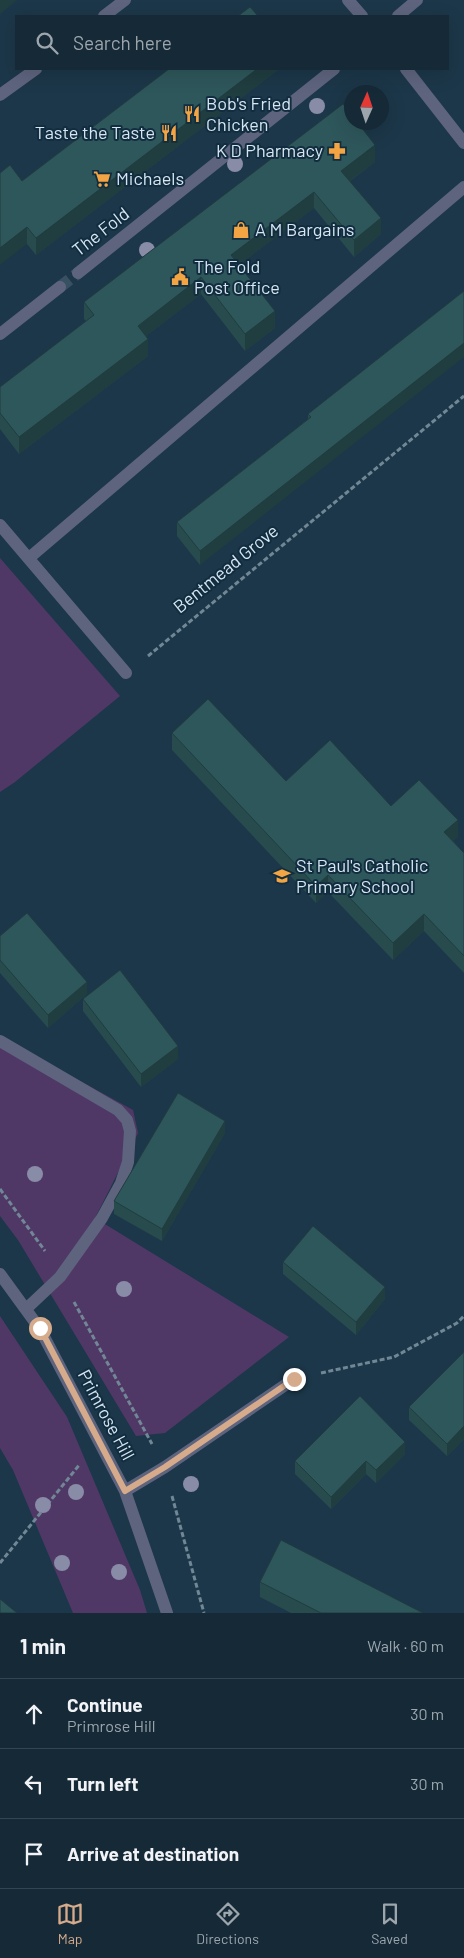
<!DOCTYPE html>
<meta charset="utf-8">
<style>
body{margin:0;font-family:Barlow,sans-serif;background:#223542;color:#f1f3f6}
.compass{position:absolute;left:344px;top:85px;width:45px;height:45px;border-radius:50%;background:#152937;box-shadow:0 5px 20px #0002;rotate:3deg}
.stop{position:absolute;width:15px;height:15px;margin:-11px;border:4px solid #d6ab8b;border-radius:50%;background:#fff}
.stop.end{background:#d6ab8b;border-color:#fff;box-shadow:0 1px 5px #0008}
.list{margin:0;padding:0;list-style:none}
h2{display:flex;justify-content:space-between;align-items:center;height:65px;margin:0;padding:0 20px;font-size:21px}
h2 small{font-size:16px;font-weight:400;color:#9da6ad}
.list li{display:grid;grid-template-columns:32px 1fr auto;gap:15px;align-items:center;box-sizing:border-box;height:70px;padding:0 20px;border-top:1px solid #344552}
.list b{display:block;font-size:19px;white-space:nowrap}
.list p{margin:0;font-size:16px;white-space:nowrap;color:#9da6ad}
.list em{font-size:16px;font-style:normal;color:#9da6ad}
.icon{flex:none;width:28px;height:28px;fill:none;stroke:currentColor;stroke-width:2;stroke-linecap:round;stroke-linejoin:round}
.map{position:relative;flex:none;width:464px;height:1613px;overflow:hidden}
.search{position:absolute;background:#152937;box-shadow:0 5px 20px #0002;left:15px;right:15px;top:15px;height:55px;display:flex;align-items:center;gap:12px;box-sizing:border-box;padding:0 18px;border-radius:0px;color:#9da6ad;font-size:19px}
.sheet{height:275px;background:#152937}
nav{display:flex;justify-content:space-around;align-items:center;box-sizing:border-box;height:70px;border-top:1px solid #344552;background:#152937;font-size:14px;color:#9da6ad}
nav a{display:grid;justify-items:center;gap:2px}
nav .on{color:#d6ab8b}
.map>svg:first-child{display:block}
.green{fill:#503866}
.lines{fill:none;stroke-linecap:round;stroke-linejoin:round}
.minor-tunnel{stroke:#385162;stroke-width:12;stroke-dasharray:12 6;stroke-linecap:butt}
.path{stroke:#718796;stroke-width:3;stroke-dasharray:5 2.5;stroke-linecap:butt}
.minor{stroke:#5e647e;stroke-width:12}
.tree{fill:#898ca7}
.wall{fill:#284b4e}
.shaded-wall{fill:#203d40}
.building{fill:#2e575b;stroke:#203d40}
.route{stroke:#d6ab8b;stroke-width:6}
.labels{text-anchor:middle;stroke-width:4;stroke-linejoin:round;paint-order:stroke}
.poi-label{font-size:18px;fill:#d6e6f2;stroke:#112d3f;text-anchor:start}
.street-label{font-size:18px;fill:#d6e6f2;stroke:#112d3f}
</style>
<div class="map">
<svg width="464" height="1613" viewBox="0 0 464 1613">
<rect width="100%" height="100%" fill="#1c3749"/>
<path class="green" d="M 0,558 L 120,696 L 15,782 L 0,792 Z
M 0,1037 L 133,1110 L 138,1133 L 95,1218 L 289,1337 L 165,1433 L 136,1436 L 18,1240 L 0,1216 Z
M 0,1316 L 67,1417 L 140,1590 L 147,1613 L 73,1613 L 13,1470 L 0,1448 Z"/>
<g class="lines">
<path class="minor-tunnel" d="M 60,287 L 78,273"/>
<path class="path" d="M 148,656 L 464,396
M 0,1189 L 45,1251
M 74,1302 L 152,1444
M 321,1373 L 394,1357 L 457,1323 L 464,1316
M 172,1496 L 204,1613
M 0,1563 L 80,1464"/>
<path class="minor" d="M 348,0 L 362,16
M 104,16 L 125,0
M 398,16 L 417,0
M 406,69 L 464,143
M 0,95 L 36,69
M 78,273 L 334,69
M 0,334 L 60,287
M 0,525 L 126,673
M 29,558 L 464,187
M 0,1041 L 118,1110 L 127,1120 L 130,1131 L 128,1162 L 121,1183 L 102,1218 L 60,1277 L 26,1309
M 0,1274 L 40,1329 L 125,1491 L 167,1613
M 125,1491 L 165,1467 L 294,1379"/>
</g>
<g class="tree">
<circle cx="317" cy="106" r="8"/>
<circle cx="235" cy="164" r="8"/>
<circle cx="147" cy="250" r="8"/>
<circle cx="35" cy="1174" r="8"/>
<circle cx="124" cy="1289" r="8"/>
<circle cx="191" cy="1484" r="8"/>
<circle cx="76" cy="1492" r="8"/>
<circle cx="43" cy="1505" r="8"/>
<circle cx="62" cy="1563" r="8"/>
<circle cx="119" cy="1572" r="8"/>
</g>
<path class="wall" d="M 169,69 L 279,69 L 36,255 L 27,244 L 22,181 Z
M 375,162 L 350,181 L 381,234 L 354,257 L 314,208 L 239,265 L 275,328 L 245,351 L 201,294 L 146,336 L 148,356 L 19,454 L 0,429 L 0,387 L 86,321 L 84,319 L 84,302 Z
M 464,291 L 200,565 L 177,536 L 177,522 L 308,419 L 308,414 Z
M 172,733 L 286,781 L 391,806 L 458,837 L 453,841 L 464,853 L 464,973 L 424,931 L 393,960 L 328,892 L 316,903 L 172,750 Z
M 0,936 L 87,994 L 48,1028 L 0,973 Z
M 83,999 L 178,1059 L 141,1087 L 83,1011 Z
M 225,1133 L 162,1241 L 114,1214 L 114,1201 Z
M 283,1262 L 385,1299 L 356,1335 L 283,1274 Z
M 464,1352 L 464,1439 L 447,1456 L 409,1420 L 409,1407 Z
M 405,1454 L 376,1483 L 366,1474 L 331,1509 L 295,1474 L 295,1461 Z
M 260,1582 L 423,1613 L 291,1613 L 260,1597 Z"/>
<path class="shaded-wall" d="M 0,0 L 17,0 L 0,14 Z
M 257,69 L 279,69 L 36,255 L 36,238 Z
M 375,145 L 375,162 L 341,187 L 341,171 Z
M 314,192 L 314,208 L 231,271 L 231,255 Z
M 381,218 L 381,234 L 354,257 L 354,240 Z
M 27,227 L 27,244 L 0,265 L 0,248 Z
M 201,277 L 201,294 L 138,342 L 138,326 Z
M 275,311 L 275,328 L 245,351 L 245,334 Z
M 148,339 L 148,356 L 19,454 L 19,437 Z
M 464,343 L 464,357 L 200,565 L 200,551 Z
M 458,820 L 458,837 L 444,849 L 444,832 Z
M 328,875 L 328,892 L 316,903 L 316,886 Z
M 424,914 L 424,931 L 393,960 L 393,943 Z
M 87,982 L 87,994 L 48,1028 L 48,1015 Z
M 178,1046 L 178,1059 L 141,1087 L 141,1074 Z
M 225,1121 L 225,1133 L 162,1241 L 162,1229 Z
M 385,1287 L 385,1299 L 356,1335 L 356,1322 Z
M 464,1426 L 464,1439 L 447,1456 L 447,1444 Z
M 405,1442 L 405,1454 L 376,1483 L 376,1470 Z
M 366,1461 L 366,1474 L 331,1509 L 331,1497 Z"/>
<path class="building" d="M 250,7 L 258,16 L 238,16 Z
M 169,69 L 257,69 L 36,238 L 27,227 L 0,248 L 0,173 L 10,165 L 22,181 Z
M 343,104 L 352,115 L 352,122 L 357,122 L 375,145 L 341,171 L 381,218 L 354,240 L 314,192 L 231,255 L 275,311 L 245,334 L 201,277 L 138,326 L 148,339 L 19,437 L 0,413 L 0,387 L 94,315 L 84,302 Z
M 464,291 L 464,343 L 200,551 L 177,522 L 311,417 L 308,414 Z
M 208,699 L 286,781 L 330,740 L 391,806 L 419,780 L 458,820 L 444,832 L 464,853 L 464,956 L 424,914 L 393,943 L 328,875 L 316,886 L 172,733 Z
M 27,913 L 87,982 L 48,1015 L 0,960 L 0,936 Z
M 120,970 L 178,1046 L 141,1074 L 83,999 Z
M 178,1093 L 225,1121 L 162,1229 L 114,1201 Z
M 313,1226 L 385,1287 L 356,1322 L 283,1262 Z
M 464,1352 L 464,1426 L 447,1444 L 409,1407 Z
M 360,1396 L 405,1442 L 376,1470 L 366,1461 L 331,1497 L 295,1461 Z
M 281,1540 L 423,1613 L 321,1613 L 260,1582 Z
M 0,1599 L 17,1613 L 0,1613 Z"/>
<g class="lines">
<path class="route" d="M 40,1328 L 125,1491 L 165,1467 L 294,1379"/>
</g>
<defs>
<g id="restaurant-bare" transform="scale(1.35)"><path d="M-5-6h1v4h1v-4h1v4h1v-4h1v5L-1.5 .5V6h-2V.5L-5-1ZM5-6V6H3V1.5H1.5Q1.5-4 5-6Z" fill="#f3a443" stroke="#112d3f" stroke-width="2.5" paint-order="stroke"/></g>
<g id="pharmacy-bare" transform="scale(1.35)"><path d="M-2-6h4v4h4v4h-4v4h-4v-4h-4v-4h4Z" fill="#f3a443" stroke="#112d3f" stroke-width="2.5" paint-order="stroke"/></g>
<g id="supermarket-bare" transform="scale(1.35)"><path d="M-6-5.5h2.5l.6 2H6L4.5 2H-2.5L-4.4-4H-6ZM-1.5 3.2a1.3 1.3 0 1 0 .1 0ZM3 3.2a1.3 1.3 0 1 0 .1 0Z" fill="#f3a443" stroke="#112d3f" stroke-width="2.5" paint-order="stroke"/></g>
<g id="shop-bare" transform="scale(1.35)"><path d="M-5-2.5h2.3a2.7 3.5 0 0 1 5.4 0H5L5.5 6h-11ZM-1.5-2.5h3a1.5 2.3 0 0 0-3 0Z" fill="#f3a443" stroke="#112d3f" stroke-width="2.5" paint-order="stroke"/></g>
<g id="civic-bare" transform="scale(1.35)"><path d="M-.6-6.5H3V-4.5H.6V-3L4-1V1h2V6H-6V1h2V-1L-.6-3ZM-1.2 2.5V6h2.4V2.5Z" fill="#f3a443" stroke="#112d3f" stroke-width="2.5" paint-order="stroke"/></g>
<g id="school-bare" transform="scale(1.35)"><path d="M0-5L7-2L0 1L-7-2ZM-4 1L0 2.5L4 1V4Q0 6-4 4Z" fill="#f3a443" stroke="#112d3f" stroke-width="2.5" paint-order="stroke"/></g>
</defs>
<g fill-rule="evenodd">
<use href="#restaurant-bare" x="192" y="114"/>
<use href="#restaurant-bare" x="169" y="133"/>
<use href="#pharmacy-bare" x="337" y="151"/>
<use href="#supermarket-bare" x="102" y="179"/>
<use href="#shop-bare" x="241" y="230"/>
<use href="#civic-bare" x="180" y="277"/>
<use href="#school-bare" x="282" y="876"/>
</g>
<g class="labels">
<g class="poi-label">
<text x="206" y="110">Bob's Fried<tspan x="206" dy="21">Chicken</tspan></text>
<text x="155" y="139" text-anchor="end">Taste the Taste</text>
<text x="323" y="157" text-anchor="end">K D Pharmacy</text>
<text x="116" y="185">Michaels</text>
<text x="255" y="236">A M Bargains</text>
<text x="194" y="273">The Fold<tspan x="194" dy="21">Post Office</tspan></text>
<text x="296" y="872">St Paul's Catholic<tspan x="296" dy="21">Primary School</tspan></text>
</g>
<g class="street-label">
<text transform="translate(101 232) rotate(-38)" y="6">The Fold</text>
<text transform="translate(226 569) rotate(-39)" y="6">Bentmead Grove</text>
<text transform="translate(106 1415) rotate(62)" y="6">Primrose Hill</text>
</g>
</g>
</svg>
<svg class="compass" viewBox="-18 -18 36 36"><path d="M0-13l5 13h-10z" fill="#e53935"/><path d="M0 13l5-13h-10z" fill="#9da6ad"/></svg>
<div class="stop" style="left:40px;top:1328px"></div>
<div class="stop end" style="left:294px;top:1379px"></div>
<div class="search"><svg class="icon" aria-label="search" viewBox="0 0 24 24"><circle cx="10" cy="10" r="6"/><path d="M15 15l6 6"/></svg>Search here</div>
</div>
<section class="sheet">
<h2>1 min<small>Walk · 60 m</small></h2>
<ul class="list">
<li><svg class="icon" aria-label="ahead" viewBox="0 0 24 24"><path d="M12 20V5M6 11l6-6 6 6"/></svg><div><b>Continue</b><p>Primrose Hill</p></div><em>30 m</em></li>
<li><svg class="icon" aria-label="left" viewBox="0 0 24 24"><path d="M17 20v-9H6M10 6l-5 5 5 5"/></svg><div><b>Turn left</b></div><em>30 m</em></li>
<li><svg class="icon" aria-label="arrive" viewBox="0 0 24 24"><path d="M6 21V4h12l-3 4 3 4H6"/></svg><div><b>Arrive at destination</b></div></li>
</ul>
</section>
<nav>
<a class="on"><svg class="icon" aria-label="map" viewBox="0 0 24 24"><path d="M3 6l6-2 6 2 6-2v14l-6 2-6-2-6 2zM9 4v14M15 6v14"/></svg>Map</a>
<a><svg class="icon" aria-label="directions" viewBox="0 0 24 24"><path d="M12 3l9 9-9 9-9-9zM9 14v-3h6M13 9l2 2-2 2"/></svg>Directions</a>
<a><svg class="icon" aria-label="saved" viewBox="0 0 24 24"><path d="M7 4h10v16l-5-4-5 4z"/></svg>Saved</a>
</nav>
